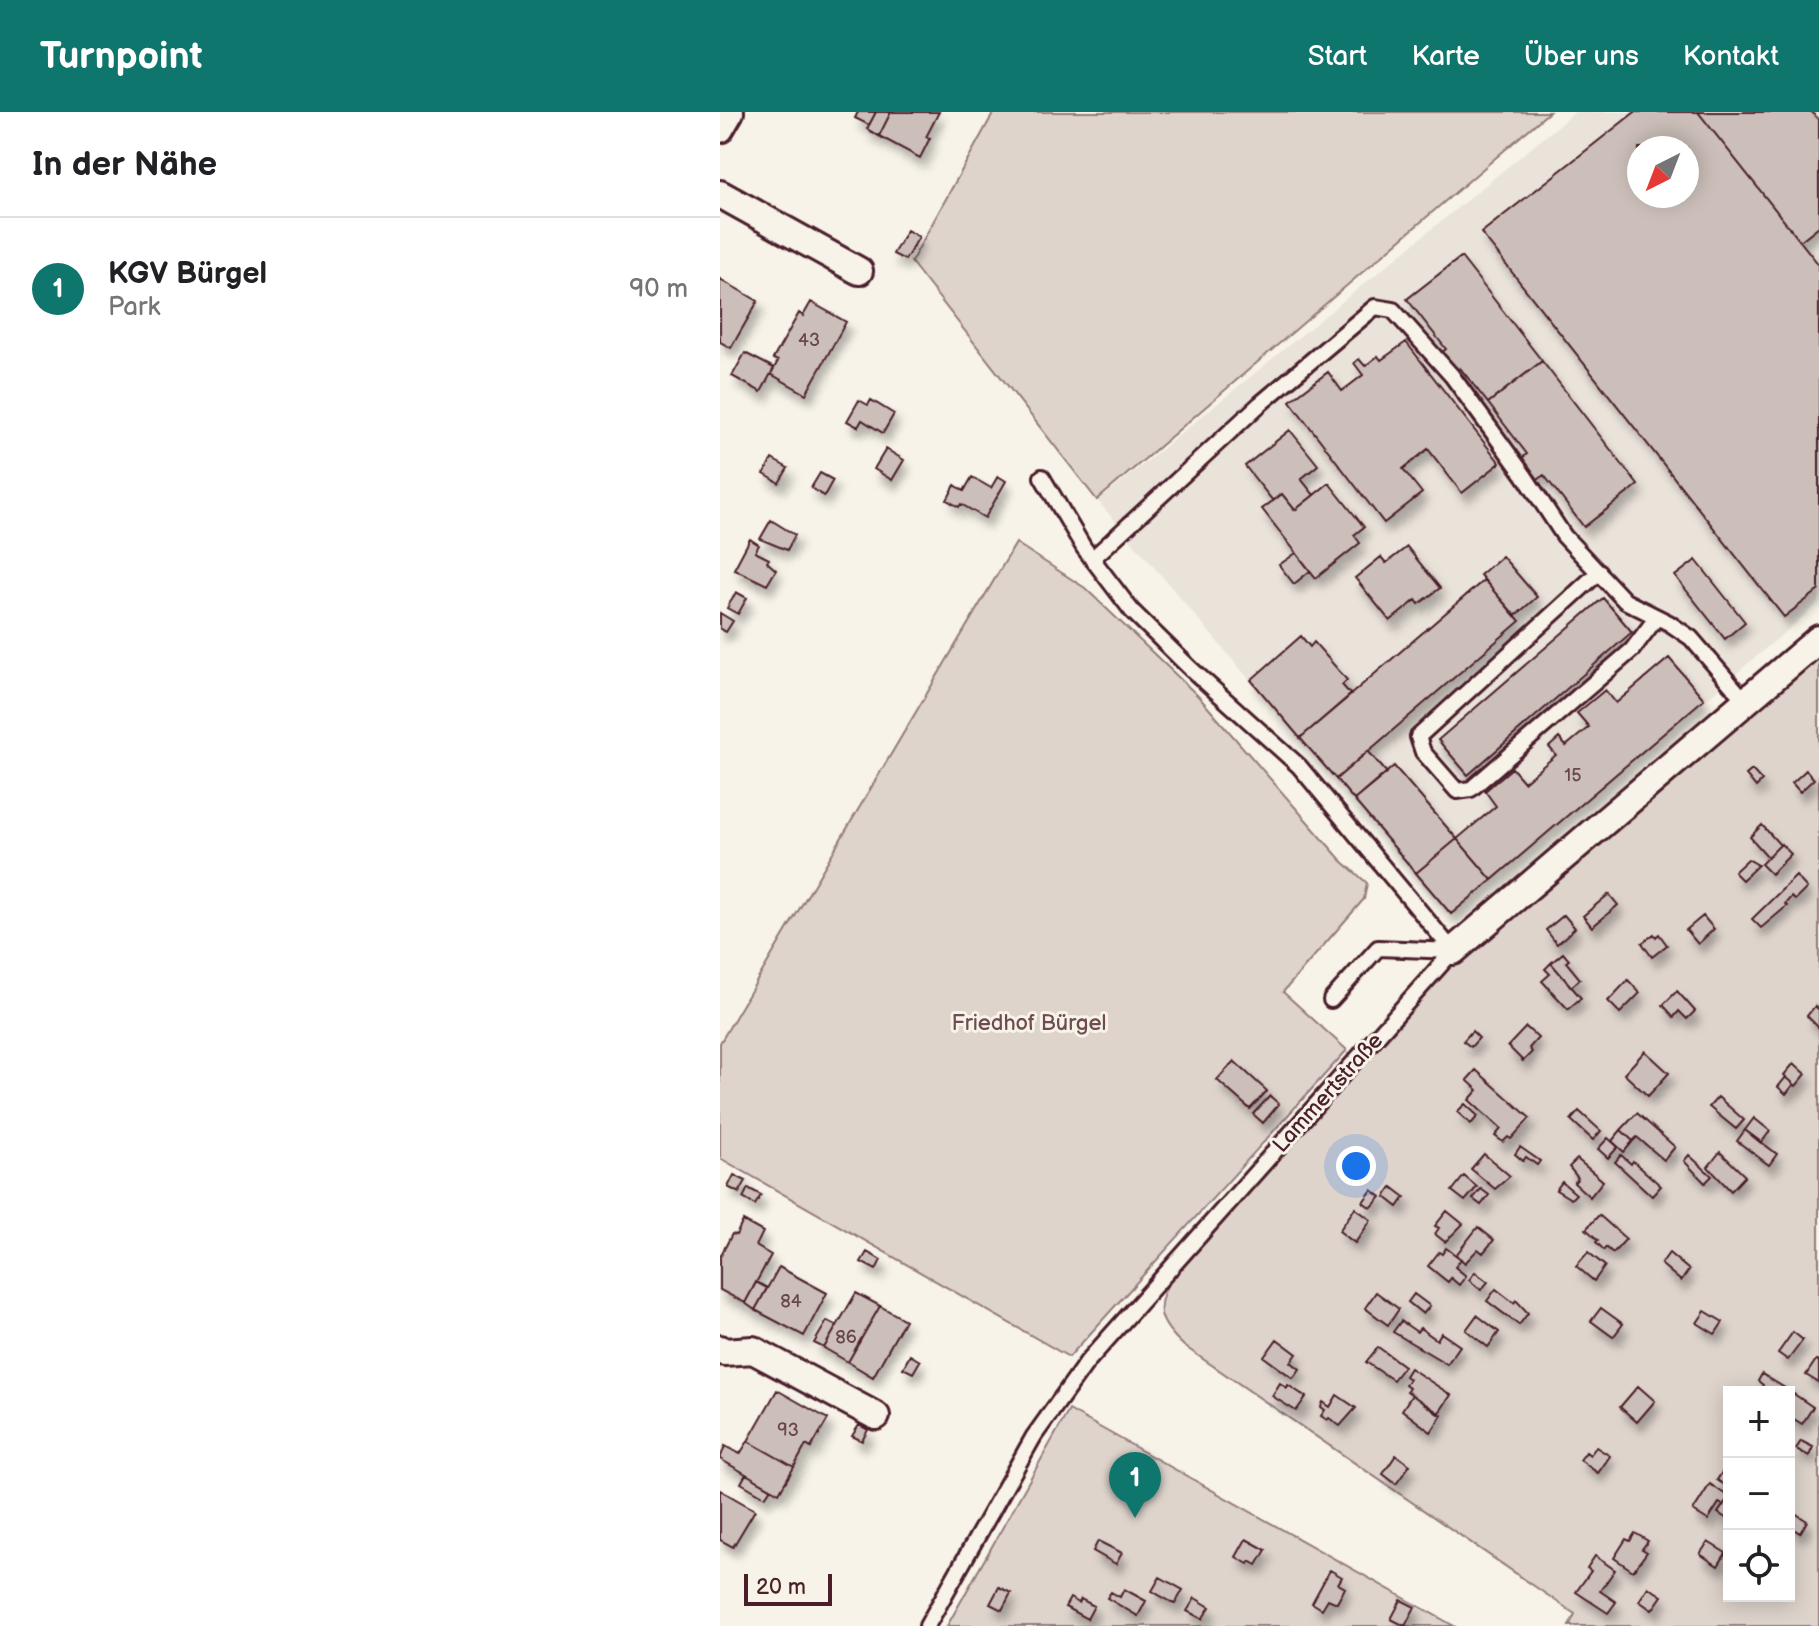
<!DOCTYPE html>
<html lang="de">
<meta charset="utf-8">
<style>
body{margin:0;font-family:"Balsamiq Sans",sans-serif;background:#f6f6f6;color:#202124}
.controls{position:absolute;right:24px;bottom:24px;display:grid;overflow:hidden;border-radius:0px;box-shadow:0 4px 20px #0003}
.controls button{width:72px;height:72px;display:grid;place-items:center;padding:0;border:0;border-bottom:2px solid #e0e0e0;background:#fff;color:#202124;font:40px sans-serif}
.compass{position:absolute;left:907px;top:24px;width:72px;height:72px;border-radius:50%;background:#fff;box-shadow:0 4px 20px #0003;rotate:222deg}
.scale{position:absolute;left:24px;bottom:20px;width:88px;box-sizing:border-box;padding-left:8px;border:4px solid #4a1f2b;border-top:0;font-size:22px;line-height:28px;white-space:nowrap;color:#4a1f2b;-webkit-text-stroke:6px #f7f3e8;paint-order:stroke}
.you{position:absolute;left:636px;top:1054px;width:28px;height:28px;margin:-20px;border:6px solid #fff;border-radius:50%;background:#1a73e8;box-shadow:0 0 0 12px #1a73e833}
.badge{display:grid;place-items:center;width:52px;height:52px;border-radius:50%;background:#0f766e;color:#fff;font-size:26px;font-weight:700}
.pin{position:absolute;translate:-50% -66px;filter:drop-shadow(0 2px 4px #0008)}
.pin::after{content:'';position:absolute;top:42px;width:28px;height:24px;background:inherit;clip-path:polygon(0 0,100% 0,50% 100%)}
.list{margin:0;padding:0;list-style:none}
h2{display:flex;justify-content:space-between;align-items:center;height:104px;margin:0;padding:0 32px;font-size:34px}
h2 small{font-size:26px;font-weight:400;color:#757577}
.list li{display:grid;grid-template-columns:52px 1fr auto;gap:24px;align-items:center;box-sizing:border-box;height:144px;padding:0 32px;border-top:2px solid #e0e0e0}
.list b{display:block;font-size:30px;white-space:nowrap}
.list p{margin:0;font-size:26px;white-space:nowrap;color:#757577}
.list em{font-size:26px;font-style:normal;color:#757577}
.icon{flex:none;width:44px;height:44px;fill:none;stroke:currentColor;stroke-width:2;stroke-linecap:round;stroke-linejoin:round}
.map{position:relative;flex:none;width:1099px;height:1514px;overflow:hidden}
header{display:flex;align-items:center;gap:48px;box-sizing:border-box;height:112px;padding:0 40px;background:#0f766e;color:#fff}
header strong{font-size:38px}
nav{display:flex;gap:44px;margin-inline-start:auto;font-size:28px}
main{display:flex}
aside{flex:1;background:#fff}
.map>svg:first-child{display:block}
.built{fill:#eae3da;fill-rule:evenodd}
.green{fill:#ded4cc;stroke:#947a7c;stroke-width:2;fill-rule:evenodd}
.building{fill:#ccbfb9;stroke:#4a1f2b;stroke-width:2;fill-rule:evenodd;filter:url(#shadow)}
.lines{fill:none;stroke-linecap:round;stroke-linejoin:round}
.service-casing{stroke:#4a1f2b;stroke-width:20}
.minor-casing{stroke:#4a1f2b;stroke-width:32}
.service{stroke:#f7f3e8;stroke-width:14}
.minor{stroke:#f7f3e8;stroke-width:26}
.labels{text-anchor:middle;stroke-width:6;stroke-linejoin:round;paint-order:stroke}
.number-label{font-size:18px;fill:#6a474e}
.park-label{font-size:22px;fill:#6f4c53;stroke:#f7f3e8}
.street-label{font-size:22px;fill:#4a1f2b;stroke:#f7f3e8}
</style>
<header>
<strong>Turnpoint</strong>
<nav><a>Start</a><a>Karte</a><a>Über uns</a><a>Kontakt</a></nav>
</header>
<main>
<aside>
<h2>In der Nähe<small></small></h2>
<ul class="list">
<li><span class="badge">1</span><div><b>KGV Bürgel</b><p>Park</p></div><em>90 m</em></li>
</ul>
</aside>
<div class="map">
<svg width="1099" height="1514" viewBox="0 0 1099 1514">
<defs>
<filter id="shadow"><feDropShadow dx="5" dy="9" stdDeviation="4" flood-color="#0004"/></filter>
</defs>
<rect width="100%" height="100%" fill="#f7f3e8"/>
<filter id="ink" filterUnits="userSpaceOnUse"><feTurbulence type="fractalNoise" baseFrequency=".0125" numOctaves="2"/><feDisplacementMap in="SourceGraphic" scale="16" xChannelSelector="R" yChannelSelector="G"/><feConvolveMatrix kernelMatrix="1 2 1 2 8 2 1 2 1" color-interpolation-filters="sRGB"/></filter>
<g filter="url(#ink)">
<path class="built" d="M 855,0 L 1099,0 L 1099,491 L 731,805 L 378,389 ZM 919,36 L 967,36 L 967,84 L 919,84 Z"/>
<path class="green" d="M 274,0 L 829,0 L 377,388 L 191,150 Z
M 296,431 L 365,476 L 478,584 L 621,748 L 647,771 L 644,787 L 563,880 L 627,938 L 349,1245 L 0,1046 L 0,931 Z
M 1099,543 L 1099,1514 L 849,1514 L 855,1502 L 464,1234 C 438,1210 433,1196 452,1164 L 726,858 ZM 1009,1280 L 1069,1280 L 1069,1484 L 1009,1484 Z
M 349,1298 L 734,1514 L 227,1514 Z"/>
<path class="building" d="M 138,0 L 156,0 L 149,13 L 135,6 Z
M 156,0 L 171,0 L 159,24 L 147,17 Z
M 171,0 L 219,0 L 206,25 L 210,26 L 200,46 L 159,24 Z
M 915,0 L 978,0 L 1099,153 L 1099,478 L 1064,505 L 761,121 ZM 919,36 L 967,36 L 967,84 L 919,84 Z
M 978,0 L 1092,0 L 1099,9 L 1099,114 L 1080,129 Z
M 187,118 L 199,125 L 185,148 L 173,142 Z
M 741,145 L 822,249 L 768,291 L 740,256 L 734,261 L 720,242 L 726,237 L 687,187 Z
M 0,167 L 38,189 L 11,236 L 0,230 Z
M 91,190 L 126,210 L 86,282 L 51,262 L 58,249 L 53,247 L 79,201 L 83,204 Z
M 686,230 L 780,351 L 742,381 L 708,337 L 683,357 L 702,381 L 664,411 L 570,289 L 608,260 L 622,279 L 643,263 L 634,251 L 639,247 L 645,254 L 658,244 L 661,248 Z
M 25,241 L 54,256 L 41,280 L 12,264 Z
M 822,249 L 918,373 L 864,415 L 824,363 L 818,367 L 802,346 L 807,342 L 768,291 Z
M 139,288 L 148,293 L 151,288 L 174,302 L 163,321 L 142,308 L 138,315 L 127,309 Z
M 570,318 L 598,353 L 581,367 L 594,383 L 575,398 L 562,382 L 553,389 L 525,354 Z
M 166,337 L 184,348 L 172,368 L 154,357 Z
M 52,347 L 68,356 L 59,371 L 44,362 Z
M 100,361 L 113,368 L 104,384 L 91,376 Z
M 278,364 L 286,369 L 265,406 L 241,392 L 239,395 L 227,388 L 235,373 L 244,379 L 252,365 L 271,376 Z
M 609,371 L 644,415 L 634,423 L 640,431 L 596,466 L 542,397 L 562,382 L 575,398 Z
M 51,408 L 75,423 L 67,438 L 40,427 Z
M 30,427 L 39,433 L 35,440 L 49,447 L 47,450 L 56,458 L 47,473 L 14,457 Z
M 687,435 L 720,476 L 699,492 L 696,488 L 670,509 L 635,466 L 661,445 L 666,451 Z
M 576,441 L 590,459 L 574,472 L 559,453 Z
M 782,444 L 817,485 L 795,504 L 760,463 Z
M 976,448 L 1025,510 L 1005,527 L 955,464 Z
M 764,468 L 800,509 L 616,667 L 580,626 Z
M 16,480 L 27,486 L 18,502 L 7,496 Z
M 883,486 L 912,520 L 748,663 L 718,628 Z
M 0,501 L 13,509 L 6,520 L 0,517 Z
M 581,524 L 590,535 L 594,530 L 627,568 L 622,573 L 631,583 L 580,626 L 531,568 Z
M 949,546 L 984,587 L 772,768 L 737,727 L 776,694 L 765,679 L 792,656 L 804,670 L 836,643 L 829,635 L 839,626 L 846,634 L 869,615 L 857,601 L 885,578 L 896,591 Z
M 648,639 L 667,661 L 634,688 L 616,667 Z
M 674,654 L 737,727 L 696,761 L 634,688 Z
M 1032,658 L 1042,669 L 1036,675 L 1026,663 Z
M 1086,658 L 1094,667 L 1080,680 L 1072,671 Z
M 1042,713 L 1060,733 L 1048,745 L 1030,725 Z
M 737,727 L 772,768 L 731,802 L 696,761 Z
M 1061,732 L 1071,742 L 1051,762 L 1041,752 Z
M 1028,747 L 1038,753 L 1022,768 L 1014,760 Z
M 1076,764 L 1087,776 L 1075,788 L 1071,785 L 1065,792 L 1067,794 L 1041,816 L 1032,807 Z
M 889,782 L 898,793 L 872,815 L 863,804 Z
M 844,803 L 855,816 L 837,832 L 826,818 Z
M 983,804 L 994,817 L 978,832 L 966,818 Z
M 934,822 L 936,825 L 939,822 L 947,833 L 932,845 L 922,831 Z
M 843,841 L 849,848 L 846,850 L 860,867 L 851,875 L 831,851 Z
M 831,851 L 861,886 L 848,897 L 822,869 L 830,862 L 825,857 Z
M 908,868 L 920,881 L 900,901 L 888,889 Z
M 957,879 L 975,899 L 967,907 L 959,899 L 954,905 L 943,893 Z
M 1095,894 L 1099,898 L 1099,916 L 1087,904 Z
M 806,915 L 818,926 L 809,936 L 812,940 L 803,949 L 788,934 Z
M 752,919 L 759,926 L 751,935 L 743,929 Z
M 925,939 L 949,961 L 928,984 L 904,962 Z
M 514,949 L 547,979 L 530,997 L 497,968 Z
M 1074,951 L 1086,962 L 1076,974 L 1064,963 Z
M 756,958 L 810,1006 L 791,1027 L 788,1025 L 783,1030 L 775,1024 L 781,1017 L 749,988 L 758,978 L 747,968 Z
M 1066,965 L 1074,972 L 1066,982 L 1058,975 Z
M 550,984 L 559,992 L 543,1011 L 533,1002 Z
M 998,985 L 1024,1008 L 1016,1017 L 989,995 Z
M 745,992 L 758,1004 L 751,1012 L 737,1000 Z
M 859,999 L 881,1019 L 873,1028 L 851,1008 Z
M 917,1001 L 955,1035 L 944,1048 L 917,1025 L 913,1029 L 901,1018 Z
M 1034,1006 L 1050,1019 L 1041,1031 L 1025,1018 Z
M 901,1018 L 913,1029 L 904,1040 L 892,1029 Z
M 1025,1018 L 1057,1042 L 1049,1053 L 1017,1029 Z
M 888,1026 L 898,1035 L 888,1046 L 878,1037 Z
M 800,1035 L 820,1049 L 817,1053 L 806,1045 L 803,1049 L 795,1042 Z
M 1000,1040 L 1025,1064 L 1011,1079 L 988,1055 Z
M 764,1042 L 790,1064 L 775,1077 L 751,1057 Z
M 901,1043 L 911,1052 L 913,1049 L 941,1074 L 932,1084 L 895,1050 Z
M 969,1043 L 992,1064 L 985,1071 L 964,1049 Z
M 857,1047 L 883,1069 L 870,1085 L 854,1071 L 858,1066 L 849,1055 Z
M 14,1063 L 26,1069 L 19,1081 L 8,1075 Z
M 744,1064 L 757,1075 L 745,1089 L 732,1079 Z
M 842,1070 L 856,1082 L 851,1087 L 836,1078 Z
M 672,1075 L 685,1085 L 678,1095 L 665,1085 Z
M 28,1076 L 41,1083 L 35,1093 L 23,1086 Z
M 761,1077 L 769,1083 L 761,1093 L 753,1087 Z
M 652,1078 L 661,1085 L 651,1096 L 643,1090 Z
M 635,1096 L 651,1108 L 635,1131 L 619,1119 Z
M 727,1099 L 743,1112 L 725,1130 L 715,1122 L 719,1116 L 715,1114 Z
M 879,1103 L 906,1127 L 893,1141 L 886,1135 L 884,1138 L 876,1130 L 878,1128 L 866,1117 Z
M 23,1109 L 43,1120 L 36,1134 L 51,1143 L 25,1191 L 0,1178 L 0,1145 L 12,1122 L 16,1123 Z
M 758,1115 L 774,1128 L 763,1141 L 758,1137 L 745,1151 L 736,1143 Z
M 726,1136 L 741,1147 L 735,1155 L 746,1164 L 739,1173 L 731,1166 L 728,1170 L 708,1154 L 719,1140 L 722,1142 Z
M 147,1140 L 161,1148 L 156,1158 L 141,1150 Z
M 868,1140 L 885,1154 L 874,1169 L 856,1154 Z
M 949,1141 L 969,1158 L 961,1169 L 941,1152 Z
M 59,1155 L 107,1181 L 84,1224 L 35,1198 Z
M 755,1160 L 768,1170 L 761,1178 L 749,1168 Z
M 36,1170 L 47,1176 L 35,1198 L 25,1191 Z
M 776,1177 L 794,1191 L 796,1188 L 808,1201 L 799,1213 L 767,1189 Z
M 656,1180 L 679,1197 L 668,1213 L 645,1196 Z
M 136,1181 L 160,1194 L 128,1250 L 104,1236 Z
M 694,1182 L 710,1194 L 703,1202 L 688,1190 Z
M 160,1194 L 185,1208 L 153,1265 L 128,1250 Z
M 881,1196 L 903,1212 L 893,1225 L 871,1209 Z
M 985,1199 L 1003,1210 L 995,1222 L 977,1211 Z
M 757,1203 L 779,1220 L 768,1235 L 746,1218 Z
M 107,1209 L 117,1214 L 104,1236 L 94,1231 Z
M 681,1209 L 697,1220 L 700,1216 L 717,1228 L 721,1221 L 740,1234 L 727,1252 L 673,1220 Z
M 1073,1220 L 1083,1228 L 1068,1248 L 1058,1241 Z
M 557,1227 L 577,1242 L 571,1250 L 580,1257 L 573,1266 L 544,1245 Z
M 658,1235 L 684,1254 L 673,1268 L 646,1250 Z
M 190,1243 L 200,1249 L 193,1261 L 183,1256 Z
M 1096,1248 L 1099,1249 L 1099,1271 L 1086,1263 Z
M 690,1256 L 731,1283 L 718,1302 L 687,1279 L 689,1276 L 685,1273 L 689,1267 L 685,1264 Z
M 1042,1262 L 1068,1278 L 1066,1280 L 1047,1280 L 1041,1277 L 1043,1273 L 1038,1269 Z
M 560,1271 L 567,1276 L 568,1273 L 586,1285 L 576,1299 L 552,1284 Z
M 918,1274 L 935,1289 L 917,1310 L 900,1295 Z
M 57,1278 L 108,1307 L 91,1336 L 86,1333 L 74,1355 L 28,1329 Z
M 1068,1278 L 1093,1295 L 1082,1312 L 1069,1304 Z
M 617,1283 L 636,1296 L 620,1314 L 609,1306 L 607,1308 L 601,1304 L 605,1298 L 601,1295 L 603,1290 L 610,1295 Z
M 692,1283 L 722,1303 L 711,1320 L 682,1298 Z
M 139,1313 L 148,1318 L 142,1329 L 132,1324 Z
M 28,1329 L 74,1355 L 59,1381 L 0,1347 L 5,1334 L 20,1342 Z
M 1081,1329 L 1093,1335 L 1089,1344 L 1076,1337 Z
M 876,1335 L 890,1344 L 878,1361 L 860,1348 L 866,1340 L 870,1343 Z
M 676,1343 L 690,1353 L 676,1372 L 663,1362 Z
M 1008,1351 L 1009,1374 L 1008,1375 L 997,1368 Z
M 26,1362 L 51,1376 L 45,1385 L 21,1371 Z
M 990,1372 L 1009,1385 L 1003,1393 L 999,1391 L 988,1408 L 973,1399 Z
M 0,1378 L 35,1398 L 13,1435 L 0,1428 Z
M 1009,1385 L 1009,1408 L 998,1401 Z
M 1069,1397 L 1087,1409 L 1080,1421 L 1069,1414 Z
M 915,1421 L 928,1429 L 922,1437 L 927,1440 L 913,1459 L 894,1446 L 906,1427 L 910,1429 Z
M 526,1427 L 546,1438 L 537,1453 L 530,1449 L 528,1452 L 516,1445 Z
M 378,1429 L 402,1441 L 396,1452 L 373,1439 Z
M 988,1430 L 1006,1441 L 998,1454 L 980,1442 Z
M 875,1444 L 895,1458 L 880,1479 L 896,1490 L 888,1501 L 856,1480 L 871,1459 L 867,1456 Z
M 610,1458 L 622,1465 L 618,1472 L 625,1476 L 617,1491 L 608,1487 L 602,1497 L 592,1491 Z
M 440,1465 L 463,1478 L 455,1492 L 432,1479 Z
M 279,1475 L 291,1481 L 282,1498 L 270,1492 Z
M 928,1475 L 942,1484 L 932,1498 L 919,1489 Z
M 404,1477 L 426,1489 L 418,1504 L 387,1486 L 391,1480 L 400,1485 Z
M 350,1486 L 359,1491 L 361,1487 L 374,1494 L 367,1507 L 345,1495 Z
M 475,1486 L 490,1495 L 482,1507 L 467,1499 Z
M 681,1488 L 695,1495 L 685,1514 L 671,1507 Z"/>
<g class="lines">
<g class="service-casing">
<path id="service" d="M 322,365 L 364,436 L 412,499 L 471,557 L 579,654 L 733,839
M 372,447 L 540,292 L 655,195 L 673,198 L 732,264 L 804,363 L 844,424 L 905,489 L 949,511 L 971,526 L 1026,590
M 879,460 L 698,625 L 703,640 L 737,679 L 751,677 L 912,538 L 937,505
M 611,888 L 658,836 L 733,839
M 207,1514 L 314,1324 L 367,1250 L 733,839"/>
</g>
<g class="minor-casing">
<path id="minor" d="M 0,17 L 10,0
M 0,82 L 139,159
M 733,839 L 1099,527
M 0,1237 L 4,1240 L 33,1238 L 156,1304"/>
</g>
<use href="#service" class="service"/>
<use href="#minor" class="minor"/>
</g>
</g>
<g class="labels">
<g class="number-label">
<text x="89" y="234">43</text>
<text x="853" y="669">15</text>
<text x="71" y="1195">84</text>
<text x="126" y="1231">86</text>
<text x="68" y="1324">93</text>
</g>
<g class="park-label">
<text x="309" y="918">Friedhof Bürgel</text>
</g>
<g class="street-label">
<text transform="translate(607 980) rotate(-48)" y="8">Lammertstraße</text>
</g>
</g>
</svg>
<div class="controls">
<button>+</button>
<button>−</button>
<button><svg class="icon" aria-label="locate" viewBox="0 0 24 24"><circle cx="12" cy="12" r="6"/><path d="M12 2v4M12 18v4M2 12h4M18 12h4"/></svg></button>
</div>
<svg class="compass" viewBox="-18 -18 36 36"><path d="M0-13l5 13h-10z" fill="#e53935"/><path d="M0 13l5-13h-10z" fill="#757577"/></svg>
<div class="scale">20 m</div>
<div class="you"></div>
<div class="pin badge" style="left:415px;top:1406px">1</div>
</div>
</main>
